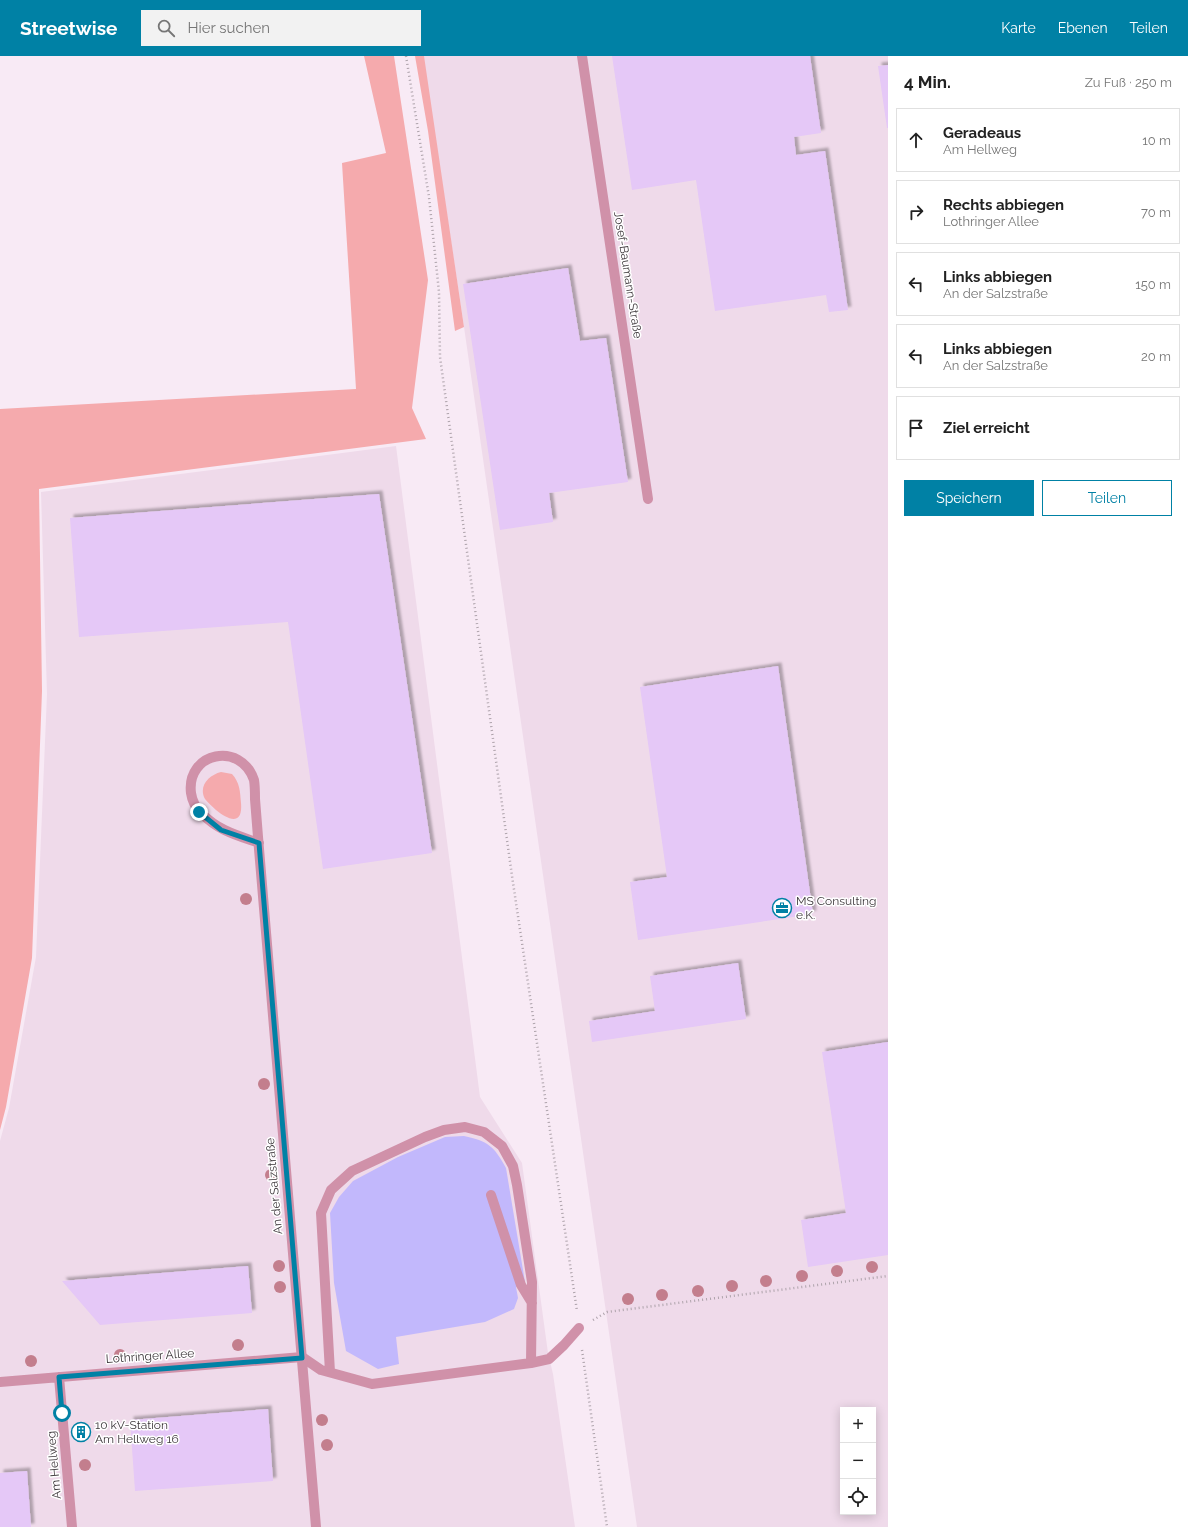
<!DOCTYPE html>
<html lang="de">
<meta charset="utf-8">
<style>
body{margin:0;font-family:Raleway,sans-serif;background:#f2f2f2;color:#222}
.controls{position:absolute;right:12px;bottom:12px;display:grid;overflow:hidden;border-radius:0px;box-shadow:0 2px 10px #0003}
.controls button{width:36px;height:36px;display:grid;place-items:center;padding:0;border:0;border-bottom:1px solid #e0e0e0;background:#fff;color:#222;font:20px sans-serif}
.stop{position:absolute;width:12px;height:12px;margin:-9px;border:3px solid #0081a5;border-radius:50%;background:#fff}
.stop.end{background:#0081a5;border-color:#fff;box-shadow:0 1px 4px #0008}
.list{margin:0;padding:0;list-style:none}
h2{display:flex;justify-content:space-between;align-items:center;height:52px;margin:0;padding:0 16px;font-size:17px}
h2 small{font-size:13px;font-weight:400;color:#767676}
.list li{display:grid;grid-template-columns:26px 1fr auto;gap:12px;align-items:center;box-sizing:border-box;height:64px;margin:0 8px 8px;padding:0 8px;border:1px solid #e0e0e0;border-radius:0px}
.list b{display:block;font-size:15px;white-space:nowrap}
.list p{margin:0;font-size:13px;white-space:nowrap;color:#767676}
.list em{font-size:13px;font-style:normal;color:#767676}
.actions{display:flex;gap:8px;padding:12px 16px}
.actions a{flex:1;padding:9px 0;border:1px solid #0081a5;border-radius:0px;text-align:center;font-size:14px;color:#0081a5}
.actions .main{background:#0081a5;color:#fff}
.icon{flex:none;width:22px;height:22px;fill:none;stroke:currentColor;stroke-width:2;stroke-linecap:round;stroke-linejoin:round}
.map{position:relative;flex:none;width:888px;height:1471px;overflow:hidden}
header{display:flex;align-items:center;gap:24px;box-sizing:border-box;height:56px;padding:0 20px;background:#0081a5;color:#fff}
header strong{font-size:19px}
nav{display:flex;gap:22px;margin-inline-start:auto;font-size:14px}
.search{width:280px;height:36px;background:#f2f2f2;display:flex;align-items:center;gap:10px;box-sizing:border-box;padding:0 14px;border-radius:0px;color:#767676;font-size:15px}
main{display:flex}
aside{flex:1;background:#fff}
.map>svg:first-child{display:block}
.built{fill:#efdaea;fill-rule:evenodd}
.green{fill:#f5aaad}
.water{fill:#c2b8fc}
.building{fill:#e5c8f7;filter:url(#shadow)}
.lines{fill:none;stroke-linecap:round;stroke-linejoin:round}
.path{stroke:#aea3ab;stroke-width:2.5;stroke-dasharray:1 3;stroke-linecap:butt}
.lane{stroke:#d091a9;stroke-width:10}
.street{stroke:#d091a9;stroke-width:10}
.tree{fill:#c37e8d}
.route{stroke:#0081a5;stroke-width:5}
.labels{text-anchor:middle;stroke-width:3;stroke-linejoin:round;paint-order:stroke}
.street-label{font-size:12px;fill:#3d373b;stroke:#fff}
.poi-label{font-size:12px;fill:#3d373b;stroke:#fff;text-anchor:start}
</style>
<header>
<strong>Streetwise</strong>
<div class="search"><svg class="icon" aria-label="search" viewBox="0 0 24 24"><circle cx="10" cy="10" r="6"/><path d="M15 15l6 6"/></svg>Hier suchen</div>
<nav><a>Karte</a><a>Ebenen</a><a>Teilen</a></nav>
</header>
<main>
<div class="map">
<svg width="888" height="1471" viewBox="0 0 888 1471">
<defs>
<filter id="shadow"><feDropShadow dx="3.5" dy="-3.5" stdDeviation="1" flood-color="#0004"/></filter>
</defs>
<rect width="100%" height="100%" fill="#f8eaf5"/>
<path class="built" d="M 423,0 L 888,0 L 888,1471 L 637,1471 L 464,271 ZM 843,1354 L 873,1354 L 873,1456 L 843,1456 Z
M 396,390 L 480,1041 L 522,1107 L 548,1297 L 553,1318 L 575,1471 L 0,1471 L 0,1085 L 9,1052 L 36,901 L 47,638 L 41,436 Z"/>
<path class="green" d="M 364,0 L 394,0 L 428,224 L 412,352 L 426,383 L 39,433 L 42,635 L 32,902 L 6,1051 L 0,1074 L 0,353 L 356,333 L 342,107 L 386,97 Z
M 415,0 L 424,0 L 464,271 L 455,275 L 428,75 Z
M 221,716 L 232,718 C 240,727 240,735 241,747 C 243,770 228,764 216,754 C 212,750 208,747 205,743 C 198,730 209,719 221,716 Z"/>
<path class="water" d="M 464,1080 C 488,1085 494,1090 506,1112 L 525,1226 L 516,1231 L 518,1242 L 514,1253 L 485,1266 L 396,1281 L 399,1308 L 378,1313 L 346,1295 L 334,1227 L 330,1157 L 339,1141 L 353,1125 L 398,1101 L 445,1081 Z"/>
<path class="building" d="M 612,0 L 810,0 L 821,77 L 794,81 L 796,99 L 825,95 L 848,254 L 829,256 L 826,239 L 715,255 L 696,124 L 632,134 Z
M 888,9 L 888,72 L 887,72 L 878,10 Z
M 568,212 L 580,285 L 606,282 L 628,426 L 549,437 L 553,466 L 500,474 L 463,228 Z
M 379,438 L 432,797 L 323,813 L 288,566 L 79,581 L 70,462 Z
M 778,610 L 813,858 L 638,884 L 630,826 L 667,821 L 640,631 Z
M 738,907 L 746,963 L 592,986 L 589,965 L 655,955 L 650,920 Z
M 888,986 L 888,1199 L 808,1211 L 801,1164 L 846,1157 L 822,996 Z
M 248,1210 L 252,1257 L 100,1269 L 62,1225 Z
M 268,1353 L 273,1425 L 135,1435 L 130,1364 Z
M 83,1371 L 83,1380 L 79,1381 L 79,1372 Z
M 27,1415 L 31,1471 L 0,1471 L 0,1417 Z"/>
<g class="lines">
<path class="path" d="M 406,0 L 429,141 L 439,236 L 440,301 L 512,820 L 577,1255
M 593,1264 L 607,1256 L 888,1220
M 582,1294 L 607,1471"/>
<path class="lane" d="M 582,0 L 648,443
M 491,1139 L 521,1229 L 532,1247
M 302,1301 L 321,1314 L 372,1328 L 531,1307 L 549,1303 L 564,1289 L 579,1272
M 330,1316 L 321,1157 L 331,1134 L 352,1115 L 425,1081 L 444,1074 L 465,1071 L 484,1076 L 502,1090 L 513,1110 L 517,1129 L 532,1226 L 531,1307"/>
<path class="street" d="M 259,787 C 236,779 219,775 201,757 C 196,752 192,744 191,737 C 186,696 241,685 254,724 C 255,730 255,737 255,743 C 256,756 257,768 258,781 C 278,1011 297,1241 316,1471
M 59,1321 L 72,1471
M 0,1326 L 302,1301"/>
</g>
<g class="tree">
<circle cx="246" cy="843" r="6"/>
<circle cx="264" cy="1028" r="6"/>
<circle cx="271" cy="1119" r="6"/>
<circle cx="279" cy="1210" r="6"/>
<circle cx="872" cy="1211" r="6"/>
<circle cx="837" cy="1215" r="6"/>
<circle cx="802" cy="1220" r="6"/>
<circle cx="766" cy="1225" r="6"/>
<circle cx="732" cy="1230" r="6"/>
<circle cx="280" cy="1231" r="6"/>
<circle cx="698" cy="1235" r="6"/>
<circle cx="662" cy="1239" r="6"/>
<circle cx="628" cy="1243" r="6"/>
<circle cx="238" cy="1289" r="6"/>
<circle cx="120" cy="1299" r="6"/>
<circle cx="31" cy="1305" r="6"/>
<circle cx="322" cy="1364" r="6"/>
<circle cx="327" cy="1389" r="6"/>
<circle cx="85" cy="1409" r="6"/>
</g>
<g class="lines">
<path class="route" d="M 62,1357 L 59,1321 L 302,1302 L 259,787 L 221,774 L 199,756"/>
</g>
<defs>
<g id="office-ring" transform="scale(1)"><circle r="9.5" fill="#fff" stroke="#0081a5" stroke-width="1.5"/><path d="M-6-3h4V-5.5h4V-3h4V5H-6ZM-1-4.5V-3h2v-1.5ZM-6 0V1H6V0Z" fill="#0081a5"/></g>
<g id="building-ring" transform="scale(1)"><circle r="9.5" fill="#fff" stroke="#0081a5" stroke-width="1.5"/><path d="M-4-6H4V6H1V3H-1V6H-4ZM-2.5-4.3h1.7v1.8h-1.7ZM.8-4.3h1.7v1.8H.8ZM-2.5-1h1.7V.8h-1.7ZM.8-1h1.7V.8H.8Z" fill="#0081a5"/></g>
</defs>
<g fill-rule="evenodd">
<use href="#office-ring" x="782" y="852"/>
<use href="#building-ring" x="81" y="1376"/>
</g>
<g class="labels">
<g class="street-label">
<text transform="translate(628 219) rotate(81)" y="4">Josef-Baumann-Straße</text>
<text transform="translate(274 1130) rotate(-95)" y="4">An der Salzstraße</text>
<text transform="translate(150 1300) rotate(-4)" y="4">Lothringer Allee</text>
<text transform="translate(54 1409) rotate(-95)" y="4">Am Hellweg</text>
</g>
<g class="poi-label">
<text x="796" y="849">MS Consulting<tspan x="796" dy="14">e.K.</tspan></text>
<text x="95" y="1373">10 kV-Station<tspan x="95" dy="14">Am Hellweg 16</tspan></text>
</g>
</g>
</svg>
<div class="controls">
<button>+</button>
<button>−</button>
<button><svg class="icon" aria-label="locate" viewBox="0 0 24 24"><circle cx="12" cy="12" r="6"/><path d="M12 2v4M12 18v4M2 12h4M18 12h4"/></svg></button>
</div>
<div class="stop" style="left:62px;top:1357px"></div>
<div class="stop end" style="left:199px;top:756px"></div>
</div>
<aside>
<h2>4 Min.<small>Zu Fuß · 250 m</small></h2>
<ul class="list">
<li><svg class="icon" aria-label="ahead" viewBox="0 0 24 24"><path d="M12 20V5M6 11l6-6 6 6"/></svg><div><b>Geradeaus</b><p>Am Hellweg</p></div><em>10 m</em></li>
<li><svg class="icon" aria-label="right" viewBox="0 0 24 24"><path d="M7 20v-9h11M14 6l5 5-5 5"/></svg><div><b>Rechts abbiegen</b><p>Lothringer Allee</p></div><em>70 m</em></li>
<li><svg class="icon" aria-label="left" viewBox="0 0 24 24"><path d="M17 20v-9H6M10 6l-5 5 5 5"/></svg><div><b>Links abbiegen</b><p>An der Salzstraße</p></div><em>150 m</em></li>
<li><svg class="icon" aria-label="left" viewBox="0 0 24 24"><path d="M17 20v-9H6M10 6l-5 5 5 5"/></svg><div><b>Links abbiegen</b><p>An der Salzstraße</p></div><em>20 m</em></li>
<li><svg class="icon" aria-label="arrive" viewBox="0 0 24 24"><path d="M6 21V4h12l-3 4 3 4H6"/></svg><div><b>Ziel erreicht</b></div></li>
</ul>
<div class="actions"><a class="main">Speichern</a><a>Teilen</a></div>
</aside>
</main>
